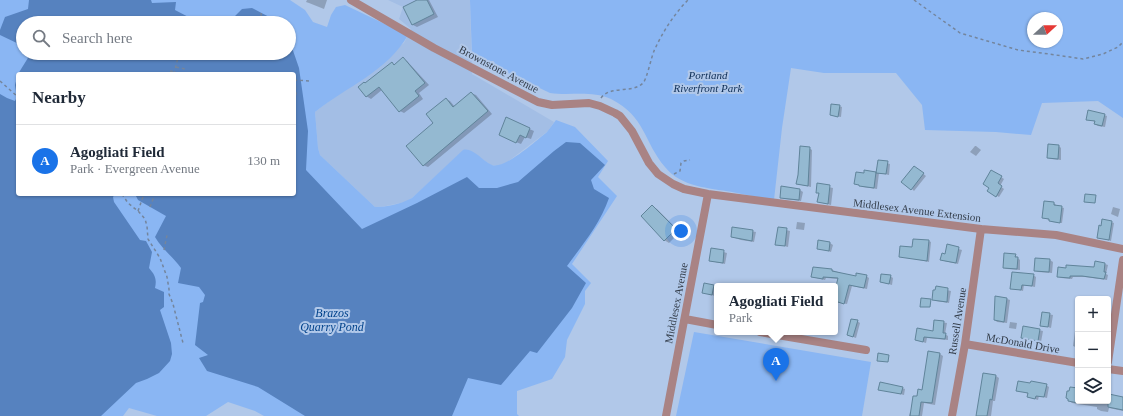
<!DOCTYPE html>
<meta charset="utf-8">
<style>
body{margin:0;font-family:Georgia,serif;background:#f6f6f7;color:#1f2937}
.controls{position:absolute;right:12px;bottom:12px;display:grid;overflow:hidden;border-radius:4px;box-shadow:0 1px 3px #0004}
.controls button{width:36px;height:36px;display:grid;place-items:center;padding:0;border:0;border-bottom:1px solid #e0e1e3;background:#fff;color:#1f2937;font:20px sans-serif}
.compass{position:absolute;left:1027px;top:12px;width:36px;height:36px;border-radius:50%;background:#fff;box-shadow:0 1px 3px #0004;rotate:69deg}
.you{position:absolute;left:681px;top:231px;width:14px;height:14px;margin:-10px;border:3px solid #fff;border-radius:50%;background:#1a73e8;box-shadow:0 0 0 6px #1a73e833}
.badge{display:grid;place-items:center;width:26px;height:26px;border-radius:50%;background:#1a73e8;color:#fff;font-size:13px;font-weight:700}
.pin{position:absolute;translate:-50% -33px;filter:drop-shadow(0 1px 2px #0008)}
.pin::after{content:'';position:absolute;top:21px;width:14px;height:12px;background:inherit;clip-path:polygon(0 0,100% 0,50% 100%)}
.popup{position:absolute;left:714px;top:283px;width:124px;height:52px;box-sizing:border-box;display:grid;place-content:center;border-radius:4px;background:#fff;filter:drop-shadow(0 1px 3px #0005);font-size:13px;white-space:nowrap;color:#747a83}
.popup b{font-size:15px;color:#1f2937}
.popup::after{content:'';position:absolute;left:50%;top:100%;margin-left:-8px;border:8px solid transparent;border-top-color:#fff}
.list{margin:0;padding:0;list-style:none}
h2{display:flex;justify-content:space-between;align-items:center;height:52px;margin:0;padding:0 16px;font-size:17px}
h2 small{font-size:13px;font-weight:400;color:#747a83}
.list li{display:grid;grid-template-columns:26px 1fr auto;gap:12px;align-items:center;box-sizing:border-box;height:72px;padding:0 16px;border-top:1px solid #e0e1e3}
.list b{display:block;font-size:15px;white-space:nowrap}
.list p{margin:0;font-size:13px;white-space:nowrap;color:#747a83}
.list em{font-size:13px;font-style:normal;color:#747a83}
.icon{flex:none;width:22px;height:22px;fill:none;stroke:currentColor;stroke-width:2;stroke-linecap:round;stroke-linejoin:round}
.map{position:relative;flex:none;width:1123px;height:416px;overflow:hidden}
.search{position:absolute;background:#fff;box-shadow:0 1px 3px #0004;left:16px;top:16px;width:280px;height:44px;display:flex;align-items:center;gap:10px;box-sizing:border-box;padding:0 14px;border-radius:22px;color:#747a83;font-size:15px}
.panel{position:absolute;background:#fff;box-shadow:0 1px 3px #0004;left:16px;top:72px;width:280px;height:124px;border-radius:4px}
.map>svg:first-child{display:block}
.built{fill:#a3bee5}
.green{fill:#8ab6f3;fill-rule:evenodd}
.water{fill:#5682bf}
.shadow{fill:#0003}
.building{fill:#94b9d1;stroke:#60849a}
.lines{fill:none;stroke-linecap:round;stroke-linejoin:round}
.path{stroke:#74859c;stroke-width:1.5;stroke-dasharray:3 3;stroke-linecap:butt}
.minor{stroke:#a98384;stroke-width:8}
.labels{text-anchor:middle;stroke-width:4;stroke-linejoin:round;paint-order:stroke}
.street-label{font-size:11px;fill:#333d4a;stroke:#b1c8e9}
.park-label{font-size:11px;font-style:italic;fill:#0d2d55;stroke:#b1c8e9}
.water-label{font-size:12px;font-style:italic;fill:#00428b;stroke:#b1c8e9}
</style>
<div class="map">
<svg width="1123" height="416" viewBox="0 0 1123 416">
<rect width="100%" height="100%" fill="#b1c8e9"/>
<path class="built" d="M 388,0 L 470,0 L 472,74 L 554,122 L 548,131 L 506,163 L 497,166 L 491,165 L 469,150 L 464,150 L 412,198 L 405,202 L 386,206 L 375,207 L 320,155 L 318,148 L 315,112 L 404,43 L 411,29 L 399,19 L 403,7 Z"/>
<path class="green" d="M 0,0 L 290,0 L 305,10 L 313,22 L 327,27 L 331,15 L 336,7 L 345,5 L 408,35 C 388,71 346,87 315,112 L 318,148 L 320,155 L 375,207 C 387,207 401,204 412,198 L 463,150 C 473,147 482,161 492,165 C 504,170 537,140 547,132 C 550,128 553,124 556,120 L 575,127 L 608,161 L 598,177 L 617,196 L 572,264 L 591,283 L 585,291 L 585,304 L 567,340 L 565,357 L 552,379 L 517,391 L 517,414 L 519,416 L 264,416 L 255,411 L 228,402 L 206,416 L 157,416 L 129,408 L 123,416 L 0,416 ZM 23,23 L 289,23 L 289,53 L 23,53 ZM 18,74 L 294,74 L 294,194 L 18,194 Z
M 470,0 L 1123,0 L 1123,118 L 1098,101 L 1042,103 L 1031,135 L 996,132 L 925,130 L 922,105 L 896,73 L 824,73 L 791,68 L 782,128 L 774,200 C 760,198 746,195 732,192 C 709,188 681,187 665,167 C 643,141 646,117 611,99 C 591,90 571,96 550,93 L 472,56 ZM 1033,18 L 1057,18 L 1057,42 L 1033,42 Z
M 694,332 L 871,362 L 862,416 L 676,416 Z"/>
<path class="water" d="M 29,0 L 151,0 L 152,3 L 176,2 L 175,10 L 200,23 L 23,23 L 23,46 L 0,35 L 0,30 L 5,17 L 28,9 Z
M 252,8 L 275,20 L 278,23 L 228,23 L 242,9 Z
M 289,39 L 299,68 L 308,131 L 306,170 L 362,229 L 417,203 L 467,177 L 479,188 L 497,188 L 518,182 L 554,151 L 566,142 L 580,143 L 605,165 L 591,180 L 594,189 L 609,198 C 600,224 583,244 567,266 L 586,283 L 572,308 L 537,353 L 530,351 L 501,385 L 468,378 L 452,416 L 305,416 L 258,387 L 207,371 L 199,358 L 208,355 L 195,345 L 200,303 L 203,302 L 205,295 L 199,287 L 178,283 L 181,268 C 173,257 162,249 155,237 L 166,216 L 138,200 L 135,194 L 294,194 L 294,74 L 18,74 L 31,53 L 289,53 Z
M 18,74 L 18,194 L 115,194 L 113,197 L 114,202 L 140,240 L 146,241 L 152,252 L 149,268 C 155,275 157,279 155,288 L 164,292 L 164,307 L 160,310 L 171,343 L 172,354 L 170,361 L 159,373 L 147,379 L 136,383 L 101,416 L 0,416 L 0,94 L 7,98 L 15,101 L 17,97 L 15,85 Z"/>
<path class="shadow" d="M 307,0 L 327,0 L 324,9 L 309,3 L 306,2 Z
M 419,0 L 429,0 L 438,17 L 417,27 L 413,25 L 404,8 Z
M 403,59 L 407,61 L 429,85 L 419,93 L 423,99 L 404,113 L 400,111 L 383,89 L 371,99 L 366,96 L 366,84 L 392,63 L 395,65 Z
M 471,93 L 476,95 L 492,114 L 428,167 L 423,165 L 435,123 L 446,99 L 450,101 L 455,107 Z
M 839,106 L 842,107 L 841,117 L 831,115 Z
M 1104,115 L 1107,116 L 1105,127 L 1098,126 L 1095,124 L 1096,122 L 1087,119 Z
M 507,119 L 534,131 L 531,139 L 525,137 L 521,144 L 504,137 Z
M 976,146 L 981,150 L 976,156 L 970,152 L 975,146 Z
M 1059,146 L 1061,148 L 1061,160 L 1051,159 L 1048,158 Z
M 801,147 L 809,148 L 812,150 L 811,187 L 797,184 Z
M 879,161 L 890,164 L 889,175 L 879,173 L 877,189 L 863,187 L 856,183 L 864,174 L 877,173 Z
M 917,169 L 926,176 L 914,191 L 912,189 Z
M 992,171 L 1004,179 L 1000,186 L 1004,189 L 999,197 L 989,191 Z
M 818,185 L 833,188 L 831,205 L 818,202 L 819,194 L 817,192 Z
M 800,190 L 803,192 L 801,201 L 784,199 L 781,197 Z
M 1054,203 L 1056,205 L 1056,206 L 1064,208 L 1062,223 L 1052,222 L 1050,220 L 1043,218 Z
M 652,206 L 657,209 L 680,232 L 669,243 L 664,240 Z
M 1113,207 L 1120,209 L 1118,217 L 1111,214 Z
M 797,222 L 805,223 L 804,230 L 796,229 Z
M 1111,222 L 1114,223 L 1111,241 L 1099,238 Z
M 733,228 L 756,232 L 754,242 L 741,240 L 732,237 Z
M 778,228 L 790,231 L 788,247 L 776,244 Z
M 929,241 L 931,242 L 929,262 L 900,256 Z
M 830,243 L 833,245 L 831,252 L 818,248 Z
M 948,246 L 962,250 L 958,264 L 944,261 Z
M 712,249 L 727,253 L 725,264 L 710,261 Z
M 1015,255 L 1020,260 L 1020,270 L 1007,269 L 1004,268 Z
M 1050,260 L 1053,262 L 1052,273 L 1038,272 L 1035,270 Z
M 1105,264 L 1108,265 L 1106,274 L 1108,275 L 1107,280 L 1085,277 L 1073,277 L 1072,279 L 1061,278 L 1058,276 L 1067,269 L 1095,268 Z
M 832,270 L 856,278 L 866,276 L 869,278 L 867,289 L 852,286 L 847,304 L 836,302 L 835,301 L 835,295 L 839,279 L 826,278 L 825,280 L 812,277 Z
M 1033,275 L 1036,277 L 1035,287 L 1024,285 L 1023,291 L 1011,288 Z
M 890,276 L 893,278 L 892,285 L 881,282 Z
M 714,285 L 717,287 L 715,296 L 704,293 Z
M 937,288 L 951,291 L 949,303 L 936,301 L 933,299 Z
M 1007,299 L 1010,300 L 1007,323 L 997,322 L 995,320 Z
M 1043,313 L 1053,315 L 1051,328 L 1041,325 Z
M 857,321 L 860,323 L 856,338 L 848,335 Z
M 935,321 L 947,323 L 945,334 L 948,336 L 948,340 L 927,338 L 926,343 L 916,340 L 933,332 Z
M 1010,322 L 1017,323 L 1016,329 L 1009,328 Z
M 1024,327 L 1043,331 L 1041,342 L 1022,337 Z
M 1075,331 L 1078,331 L 1078,348 L 1073,346 Z
M 928,352 L 940,354 L 943,356 L 935,405 L 924,403 L 922,416 L 909,416 L 910,412 L 912,412 L 917,397 L 923,391 Z
M 996,376 L 999,378 L 995,401 L 993,401 L 991,416 L 977,416 Z
M 1046,385 L 1049,387 L 1047,398 L 1039,396 L 1038,400 L 1028,397 L 1029,394 L 1017,390 Z
M 902,388 L 905,389 L 904,395 L 879,389 Z
M 1078,389 L 1078,401 L 1108,401 L 1108,395 L 1123,398 L 1123,411 L 1109,408 L 1108,412 L 1101,411 L 1097,409 L 1097,407 L 1072,403 L 1069,400 Z"/>
<path class="building" d="M 417,0 L 427,0 L 434,14 L 412,25 L 403,7 Z
M 403,57 L 425,83 L 415,91 L 419,96 L 399,112 L 379,87 L 366,97 L 358,87 L 364,82 L 365,83 L 392,62 L 394,65 Z
M 471,92 L 488,111 L 423,166 L 406,146 L 433,123 L 426,114 L 446,98 L 453,107 Z
M 831,104 L 840,105 L 838,117 L 830,115 Z
M 1088,110 L 1105,114 L 1102,126 L 1094,124 L 1095,121 L 1086,120 Z
M 506,117 L 530,128 L 526,138 L 520,135 L 516,143 L 499,135 Z
M 1048,144 L 1059,145 L 1058,159 L 1047,158 Z
M 800,146 L 810,147 L 808,186 L 796,184 L 798,175 Z
M 878,160 L 888,161 L 886,174 L 876,173 Z
M 914,166 L 924,173 L 911,190 L 901,182 Z
M 864,170 L 876,172 L 874,188 L 859,186 L 859,185 L 854,184 L 856,172 L 864,173 Z
M 991,170 L 1002,176 L 998,183 L 1002,186 L 996,197 L 987,191 L 989,188 L 983,184 Z
M 817,183 L 830,185 L 828,204 L 817,202 L 819,193 L 816,193 Z
M 781,186 L 800,189 L 799,200 L 780,198 Z
M 1085,194 L 1096,195 L 1095,203 L 1084,202 Z
M 1044,201 L 1054,202 L 1054,205 L 1062,206 L 1060,223 L 1049,221 L 1049,219 L 1042,218 Z
M 652,205 L 676,229 L 664,241 L 641,216 Z
M 1102,219 L 1112,221 L 1109,240 L 1097,238 L 1099,225 L 1101,226 Z
M 732,227 L 753,230 L 752,241 L 731,237 Z
M 778,227 L 787,228 L 785,246 L 775,245 Z
M 913,239 L 929,240 L 927,261 L 899,257 L 900,246 L 912,247 Z
M 818,240 L 830,242 L 829,251 L 817,249 Z
M 947,244 L 959,247 L 956,263 L 940,260 L 942,253 L 945,254 Z
M 711,248 L 724,250 L 723,263 L 709,261 Z
M 1004,253 L 1016,254 L 1015,257 L 1018,257 L 1017,269 L 1003,268 Z
M 1035,258 L 1050,259 L 1049,272 L 1034,271 Z
M 1095,261 L 1105,263 L 1104,272 L 1106,272 L 1104,279 L 1082,276 L 1070,276 L 1070,278 L 1057,277 L 1058,267 L 1066,268 L 1066,265 L 1094,267 Z
M 813,267 L 832,269 L 832,271 L 856,276 L 856,273 L 867,275 L 864,288 L 849,285 L 844,304 L 835,301 L 835,290 L 838,278 L 823,277 L 823,279 L 811,277 Z
M 1012,272 L 1034,274 L 1032,286 L 1022,285 L 1021,290 L 1010,289 Z
M 881,274 L 891,275 L 889,284 L 880,282 Z
M 704,283 L 714,285 L 712,295 L 702,293 Z
M 936,286 L 948,288 L 947,302 L 932,300 L 933,290 L 935,290 Z
M 995,296 L 1007,298 L 1004,322 L 994,320 Z
M 921,298 L 931,299 L 930,307 L 920,307 Z
M 1042,312 L 1050,313 L 1048,327 L 1040,326 Z
M 851,319 L 858,320 L 853,337 L 847,335 Z
M 934,320 L 944,321 L 943,333 L 946,333 L 945,339 L 924,337 L 923,342 L 915,340 L 917,328 L 933,331 Z
M 1023,326 L 1040,329 L 1038,341 L 1021,338 Z
M 928,351 L 940,353 L 932,403 L 921,402 L 919,416 L 910,416 L 913,396 L 917,396 L 918,389 L 922,390 Z
M 878,353 L 889,355 L 888,362 L 877,361 Z
M 983,373 L 996,375 L 992,400 L 990,399 L 987,416 L 976,416 Z
M 1018,381 L 1030,383 L 1031,381 L 1047,384 L 1044,397 L 1036,396 L 1035,399 L 1027,397 L 1028,393 L 1016,391 Z
M 880,382 L 903,387 L 901,394 L 878,390 Z
M 1070,387 L 1078,388 L 1078,403 L 1068,401 L 1068,399 L 1066,398 L 1067,391 L 1069,391 Z
M 1109,394 L 1123,397 L 1123,410 L 1108,407 L 1108,396 L 1109,396 Z"/>
<g class="lines">
<path class="path" d="M 914,0 L 960,33 L 1018,50 L 1049,54 L 1083,59 L 1103,54 L 1118,47 L 1123,42
M 261,13 L 262,23
M 176,67 L 185,69
M 170,71 L 175,72
M 174,74 L 179,53
M 294,80 L 310,81
M 295,80 L 296,96
M 0,81 L 18,97
M 601,98 C 610,85 632,94 643,83 C 647,79 651,58 654,51 C 662,33 674,14 688,0
M 674,174 L 680,171 L 681,163 L 684,161 L 690,160
M 122,194 L 128,203 L 139,212 L 145,219 L 147,226 L 148,239 L 160,258 L 167,277 L 169,289 L 169,294 L 173,304 L 183,343
M 150,207 L 155,194
M 138,211 L 144,194
M 164,250 L 167,235"/>
<path class="minor" d="M 351,0 L 434,48 L 538,102 L 552,105 L 589,103 L 600,106 L 615,113 L 620,116 L 632,131 L 649,163 L 658,174 L 673,184 L 684,189 L 708,194 L 981,229 L 1056,235 L 1123,249
M 685,319 L 717,325
M 760,332 L 866,350
M 965,344 L 1078,363
M 1108,362 L 1123,260
M 1108,369 L 1123,371
M 666,416 L 708,194
M 952,416 L 965,344 L 981,229"/>
</g>
<g class="labels">
<g class="street-label">
<text transform="translate(499 69) rotate(28)" y="4">Brownstone Avenue</text>
<text transform="translate(917 210) rotate(7)" y="4">Middlesex Avenue Extension</text>
<text transform="translate(676 303) rotate(-79)" y="4">Middlesex Avenue</text>
<text transform="translate(957 321) rotate(-81)" y="4">Russell Avenue</text>
<text transform="translate(1023 343) rotate(10)" y="4">McDonald Drive</text>
</g>
<g class="park-label">
<text x="708" y="79">Portland<tspan x="708" dy="13">Riverfront Park</tspan></text>
</g>
<g class="water-label">
<text x="332" y="317">Brazos<tspan x="332" dy="14">Quarry Pond</tspan></text>
</g>
</g>
</svg>
<div class="controls">
<button>+</button>
<button>−</button>
<button><svg class="icon" aria-label="layers" viewBox="0 0 24 24"><path d="M12 4l9 5-9 5-9-5zM3 14l9 5 9-5"/></svg></button>
</div>
<svg class="compass" viewBox="-18 -18 36 36"><path d="M0-13l5 13h-10z" fill="#e53935"/><path d="M0 13l5-13h-10z" fill="#747a83"/></svg>
<div class="you"></div>
<div class="pin badge" style="left:776px;top:381px">A</div>
<div class="popup"><b>Agogliati Field</b>Park</div>
<div class="search"><svg class="icon" aria-label="search" viewBox="0 0 24 24"><circle cx="10" cy="10" r="6"/><path d="M15 15l6 6"/></svg>Search here</div>
<section class="panel">
<h2>Nearby<small></small></h2>
<ul class="list">
<li><span class="badge">A</span><div><b>Agogliati Field</b><p>Park · Evergreen Avenue</p></div><em>130 m</em></li>
</ul>
</section>
</div>
